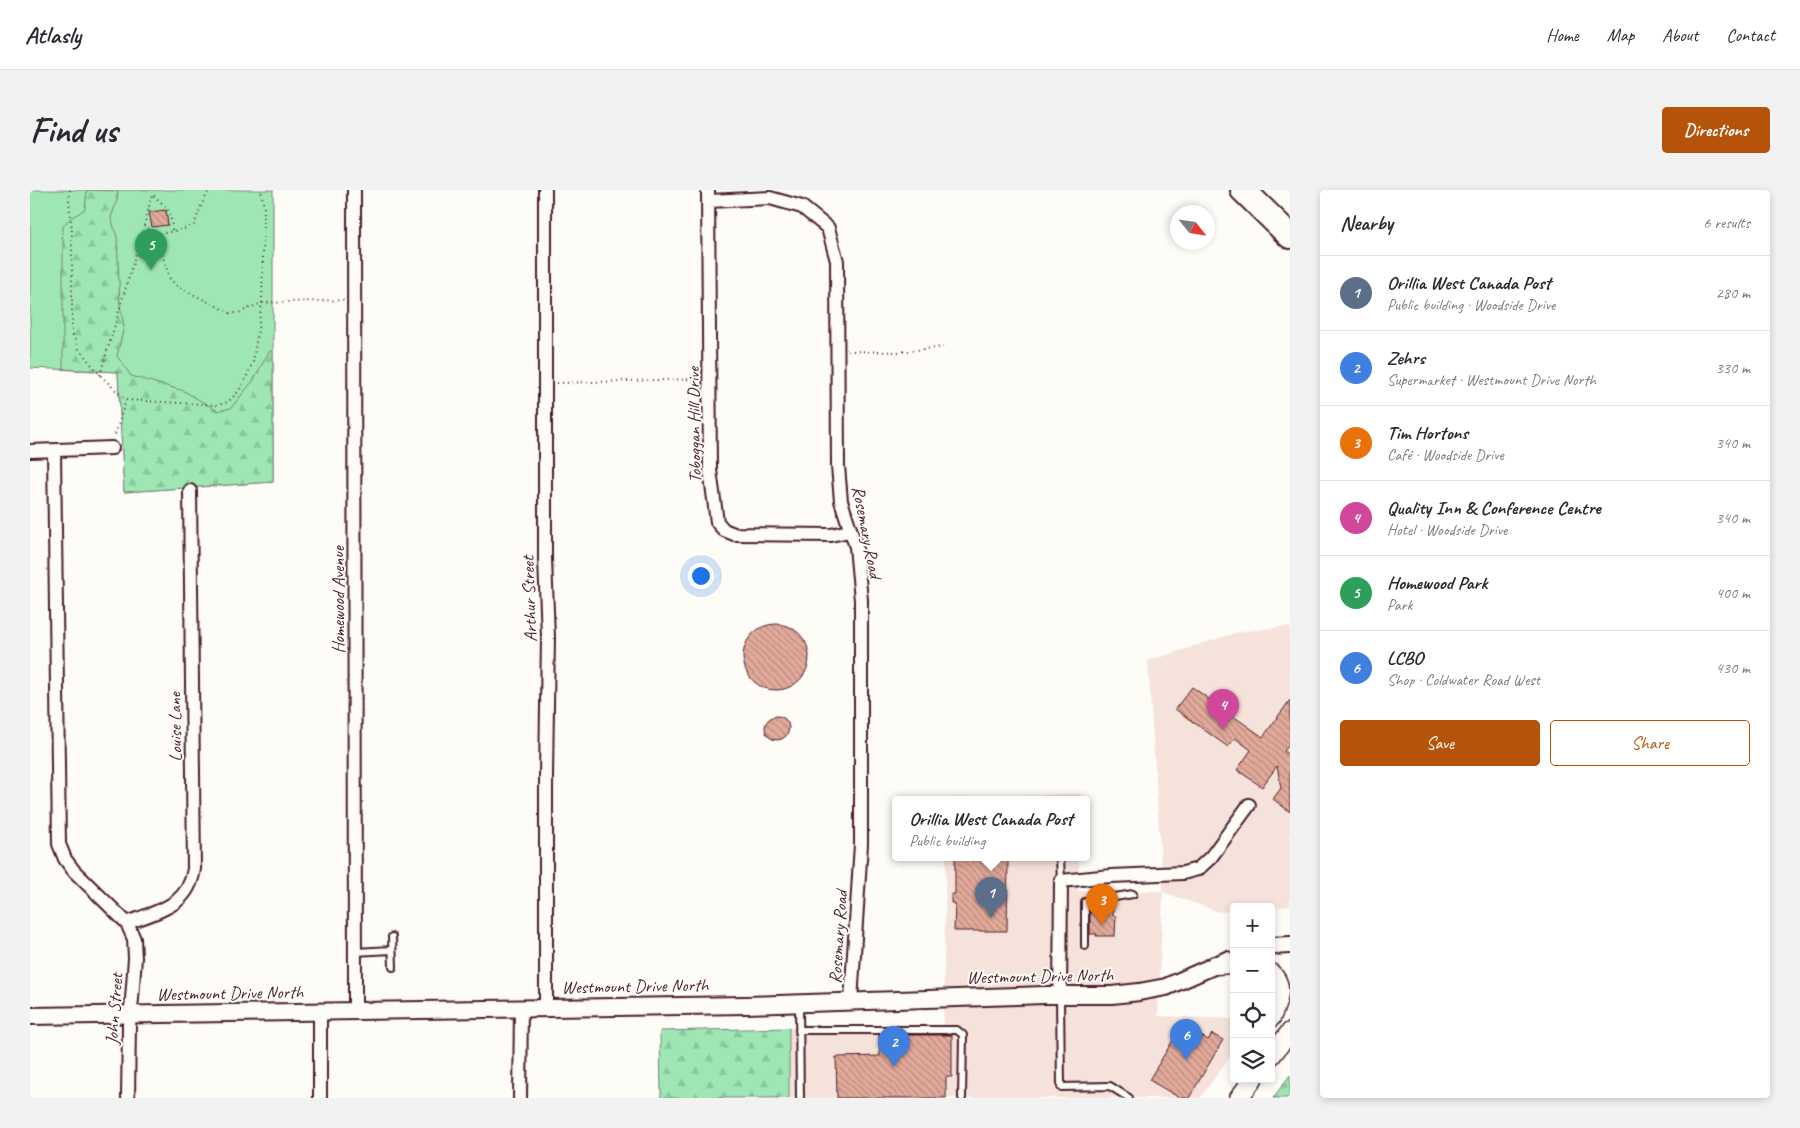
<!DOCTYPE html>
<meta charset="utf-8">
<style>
body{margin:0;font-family:Caveat,sans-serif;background:#f2f2f3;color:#2b2b33}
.controls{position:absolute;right:15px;bottom:15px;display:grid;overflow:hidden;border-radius:5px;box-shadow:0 2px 8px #0003}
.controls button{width:45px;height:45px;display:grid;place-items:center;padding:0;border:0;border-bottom:1px solid #e1e1e2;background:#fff;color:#2b2b33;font:25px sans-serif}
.compass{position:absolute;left:1140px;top:15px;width:45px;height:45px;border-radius:50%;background:#fff;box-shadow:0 2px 8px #0003;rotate:120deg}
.you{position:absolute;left:670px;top:385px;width:18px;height:18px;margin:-12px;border:4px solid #fff;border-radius:50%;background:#1a73e8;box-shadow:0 0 0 8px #1a73e833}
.badge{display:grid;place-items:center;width:32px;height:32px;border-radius:50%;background:#b45309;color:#fff;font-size:16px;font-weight:700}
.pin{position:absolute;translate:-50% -41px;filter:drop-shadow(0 1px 2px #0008)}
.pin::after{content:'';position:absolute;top:26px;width:18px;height:15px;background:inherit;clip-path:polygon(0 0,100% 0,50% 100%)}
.popup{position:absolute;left:862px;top:606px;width:198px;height:65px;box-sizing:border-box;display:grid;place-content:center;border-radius:5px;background:#fff;filter:drop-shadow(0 1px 4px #0005);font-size:16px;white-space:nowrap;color:#7c7c81}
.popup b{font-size:19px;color:#2b2b33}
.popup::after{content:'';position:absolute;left:50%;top:100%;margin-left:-10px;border:10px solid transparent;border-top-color:#fff}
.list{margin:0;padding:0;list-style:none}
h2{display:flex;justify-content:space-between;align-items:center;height:65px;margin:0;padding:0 20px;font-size:21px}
h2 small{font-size:16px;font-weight:400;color:#7c7c81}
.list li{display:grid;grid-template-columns:32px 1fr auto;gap:15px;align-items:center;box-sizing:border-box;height:75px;padding:0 20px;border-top:1px solid #e1e1e2}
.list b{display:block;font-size:19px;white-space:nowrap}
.list p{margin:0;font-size:16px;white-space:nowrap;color:#7c7c81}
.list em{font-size:16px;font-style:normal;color:#7c7c81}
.actions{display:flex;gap:10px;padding:15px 20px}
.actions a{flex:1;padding:11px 0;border:1px solid #b45309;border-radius:5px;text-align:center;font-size:18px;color:#b45309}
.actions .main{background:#b45309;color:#fff}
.icon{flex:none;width:28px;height:28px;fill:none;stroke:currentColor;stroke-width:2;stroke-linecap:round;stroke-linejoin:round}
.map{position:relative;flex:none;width:1260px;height:908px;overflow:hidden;border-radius:5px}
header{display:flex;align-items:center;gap:30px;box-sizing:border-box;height:70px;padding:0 25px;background:#fff;border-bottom:1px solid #e1e1e2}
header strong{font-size:24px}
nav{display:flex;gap:28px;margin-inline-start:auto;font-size:18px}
.intro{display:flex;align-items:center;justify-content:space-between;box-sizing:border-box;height:120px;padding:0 30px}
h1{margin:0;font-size:35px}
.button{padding:12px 22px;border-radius:5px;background:#b45309;color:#fff;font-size:18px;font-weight:700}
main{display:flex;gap:30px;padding:0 30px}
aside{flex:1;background:#fff;border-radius:5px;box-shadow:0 2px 8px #0003}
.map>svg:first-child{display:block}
.built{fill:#f5e3db}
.green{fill:#9ee7b5;stroke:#748370}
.forest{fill:url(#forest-firs);stroke:#748370}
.cemetery{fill:url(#cemetery-stones);stroke:#748370}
.building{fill:url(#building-back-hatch);stroke:#4a1f2b}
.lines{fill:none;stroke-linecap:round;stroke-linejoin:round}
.service-casing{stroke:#4a1f2b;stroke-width:10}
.minor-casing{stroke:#4a1f2b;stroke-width:16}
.tertiary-casing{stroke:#4a1f2b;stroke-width:20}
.secondary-casing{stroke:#4a1f2b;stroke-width:21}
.motorway-casing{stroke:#4a1f2b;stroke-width:28}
.path{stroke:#4a1f2b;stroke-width:2;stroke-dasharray:1 4;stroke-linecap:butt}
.service{stroke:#fdfcf7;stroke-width:6}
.minor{stroke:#fdfcf7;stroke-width:12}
.tertiary{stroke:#fdfcf7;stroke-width:16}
.secondary{stroke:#fdfcf7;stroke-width:18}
.motorway{stroke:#fdfcf7;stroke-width:24}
.labels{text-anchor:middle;stroke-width:4;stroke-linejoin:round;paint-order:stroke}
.street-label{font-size:18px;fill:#4a1f2b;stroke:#fdfcf7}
</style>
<header>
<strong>Atlasly</strong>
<nav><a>Home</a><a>Map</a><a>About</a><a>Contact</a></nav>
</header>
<div class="intro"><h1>Find us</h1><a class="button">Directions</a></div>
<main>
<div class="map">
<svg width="1260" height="908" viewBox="0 0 1260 908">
<defs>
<pattern id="forest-firs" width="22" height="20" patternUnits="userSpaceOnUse" patternTransform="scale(1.25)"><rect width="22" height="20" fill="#9ee7b5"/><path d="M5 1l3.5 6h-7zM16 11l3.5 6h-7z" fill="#8ac69c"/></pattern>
<pattern id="cemetery-stones" width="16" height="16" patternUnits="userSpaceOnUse" patternTransform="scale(1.25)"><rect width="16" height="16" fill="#9ee7b5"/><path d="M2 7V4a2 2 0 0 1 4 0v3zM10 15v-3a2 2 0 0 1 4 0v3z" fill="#8ac69c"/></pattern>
<pattern id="building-back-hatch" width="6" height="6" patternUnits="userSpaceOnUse" patternTransform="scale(1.25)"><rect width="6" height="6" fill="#e2aa9a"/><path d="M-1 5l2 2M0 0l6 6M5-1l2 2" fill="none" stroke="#b98a7e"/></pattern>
</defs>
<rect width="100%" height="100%" fill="#fdfcf7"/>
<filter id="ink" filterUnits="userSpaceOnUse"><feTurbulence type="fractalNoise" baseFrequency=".02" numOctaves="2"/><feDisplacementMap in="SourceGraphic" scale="10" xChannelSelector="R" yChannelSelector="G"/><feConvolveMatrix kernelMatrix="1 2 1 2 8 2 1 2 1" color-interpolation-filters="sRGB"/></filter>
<g filter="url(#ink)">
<path class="built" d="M 1260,436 L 1260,716 L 1241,718 L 1204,717 L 1204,721 L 1189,722 L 1133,702 L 1128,826 L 1204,829 L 1204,861 L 1170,908 L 759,908 L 759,838 L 913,838 L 916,667 L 1049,667 L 1048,701 L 1133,701 L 1118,471 L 1208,442 Z
M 1050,604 L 1050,609 L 917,609 L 917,608 Z"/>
<path class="green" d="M 0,0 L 243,0 L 243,292 L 94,302 L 88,182 L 0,178 Z"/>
<path class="forest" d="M 57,0 L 88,1 L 87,10 L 81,28 L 87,47 L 90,115 L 94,136 L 87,166 L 101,186 L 154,201 L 188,221 L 201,218 L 223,191 L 239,162 L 243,160 L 243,292 L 94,302 L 88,182 L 33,179 L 33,51 C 29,30 40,30 55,19 Z
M 759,838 L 759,908 L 631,908 L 630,841 Z"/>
<path class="cemetery" d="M 1260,885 L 1260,908 L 1243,908 Z"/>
<path class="building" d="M 136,20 L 138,35 L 122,37 L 119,22 Z
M713 467a33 33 0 1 1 66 0a33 33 0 1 1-66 0Z
M 1162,497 L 1233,547 L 1260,510 L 1260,553 L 1254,561 L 1260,566 L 1260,622 L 1243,609 L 1251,598 L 1247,576 L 1232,597 L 1207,580 L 1221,560 L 1205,548 L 1198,557 L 1145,519 Z
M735 538a12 12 0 1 1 24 0a12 12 0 1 1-24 0Z
M 925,667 L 978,669 L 977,741 L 924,741 L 925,713 L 921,713 L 921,704 L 925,704 Z
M 1069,715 L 1083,715 L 1083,726 L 1086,726 L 1085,746 L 1066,746 L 1067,744 L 1060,744 L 1060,716 Z
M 1152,835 L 1178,850 L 1182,844 L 1193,850 L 1159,908 L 1150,908 L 1119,890 Z
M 849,845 L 922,845 L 922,887 L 916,887 L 916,908 L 807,908 L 806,867 L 850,866 Z"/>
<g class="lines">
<g class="service-casing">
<path id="service" d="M 1030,667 L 1031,691
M 362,747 L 363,777
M 1055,756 L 1055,712 L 1103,704
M 325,762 L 362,760
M 1030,806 L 1031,897 L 1080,896 L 1099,908
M 769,814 L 770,908
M 769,840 L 927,840 L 933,845 L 932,908"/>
</g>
<g class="minor-casing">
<path id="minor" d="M 324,0 L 325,821
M 515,0 L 515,369 L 518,447 L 516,586 L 516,817
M 678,0 L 680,280 L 687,332 L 694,340 L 704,344 L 801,345 L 819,341
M 679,11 L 740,8 L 772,17 L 798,38 L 807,71 L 808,276 L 811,311 L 826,357 L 831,410 L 831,654 L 821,811
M 0,261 L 82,258
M 24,261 L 29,654 L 35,669 L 44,681 L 97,733 L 104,749 L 105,768 L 102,809 L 99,835 L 98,908
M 97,733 C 129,720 158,717 164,679 L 160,301
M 1030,805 L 1031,691 L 1081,686 L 1153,683 L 1168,679 L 1181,667 L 1219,615
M 290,822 L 290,908
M 490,908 L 491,817"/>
</g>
<g class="tertiary-casing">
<path id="tertiary" d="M 1241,756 L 1260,755
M 0,826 L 716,815 L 1014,805 L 1082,805 L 1109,802 L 1136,797 L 1197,770"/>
</g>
<g class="secondary-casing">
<path id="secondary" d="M 1185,775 L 1204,774
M 1241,783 C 1256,796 1247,813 1241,828
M 1241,866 L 1260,842
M 1209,908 L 1223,889"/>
</g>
<g class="motorway-casing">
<path id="motorway" d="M 1213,0 L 1260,46"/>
</g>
<path class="path" d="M 40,0 L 39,11 L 42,42 L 42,143 L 49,159 L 70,185 L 96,210 L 84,248
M 142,40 C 141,18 137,18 122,4 L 114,36 L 126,45 C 137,42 155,40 164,35 L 171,16 L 179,0
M 126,45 L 140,89 L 147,96 L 200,123 L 208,123 L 232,113 L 314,110
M 818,161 L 869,162 L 913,157
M 70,185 L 114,36
M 527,193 L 667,189
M 96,210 L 188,215 L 198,212 L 209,201 L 215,190 L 223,172 L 232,113 L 234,18 L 231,0"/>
<use href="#service" class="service"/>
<use href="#minor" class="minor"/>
<use href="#tertiary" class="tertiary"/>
<use href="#secondary" class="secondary"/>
<use href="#motorway" class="motorway"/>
</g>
</g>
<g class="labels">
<g class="street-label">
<text transform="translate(664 235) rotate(-91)" y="6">Toboggan Hill Drive</text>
<text transform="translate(837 342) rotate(79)" y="6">Rosemary Road</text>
<text transform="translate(499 409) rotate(-92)" y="6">Arthur Street</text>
<text transform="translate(308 410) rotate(-90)" y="6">Homewood Avenue</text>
<text transform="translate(145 537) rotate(-91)" y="6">Louise Lane</text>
<text transform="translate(808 747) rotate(-86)" y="6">Rosemary Road</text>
<text transform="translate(1010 786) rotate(-1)" y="6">Westmount Drive North</text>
<text transform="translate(605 796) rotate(-1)" y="6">Westmount Drive North</text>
<text transform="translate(200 803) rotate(-1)" y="6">Westmount Drive North</text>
<text transform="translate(84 819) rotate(-86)" y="6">John Street</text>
</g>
</g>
</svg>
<div class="controls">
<button>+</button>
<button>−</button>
<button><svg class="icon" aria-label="locate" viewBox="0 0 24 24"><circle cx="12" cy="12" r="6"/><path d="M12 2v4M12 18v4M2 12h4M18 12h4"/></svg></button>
<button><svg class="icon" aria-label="layers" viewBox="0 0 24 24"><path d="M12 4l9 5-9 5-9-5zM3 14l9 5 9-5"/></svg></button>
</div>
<svg class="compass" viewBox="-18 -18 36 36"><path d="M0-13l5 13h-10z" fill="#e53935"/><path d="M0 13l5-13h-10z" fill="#7c7c81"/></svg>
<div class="you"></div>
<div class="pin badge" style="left:961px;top:728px;background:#5c6f8a">1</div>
<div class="popup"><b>Orillia West Canada Post</b>Public building</div>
<div class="pin badge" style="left:864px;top:877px;background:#3f7fe0">2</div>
<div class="pin badge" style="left:1072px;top:735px;background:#e8710a">3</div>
<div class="pin badge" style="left:1193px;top:540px;background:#d1479c">4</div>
<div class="pin badge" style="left:121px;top:80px;background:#2e9e5b">5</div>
<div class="pin badge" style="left:1156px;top:870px;background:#3f7fe0">6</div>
</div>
<aside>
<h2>Nearby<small>6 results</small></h2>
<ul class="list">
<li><span class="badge" style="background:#5c6f8a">1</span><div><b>Orillia West Canada Post</b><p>Public building · Woodside Drive</p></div><em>280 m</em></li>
<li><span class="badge" style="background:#3f7fe0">2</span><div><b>Zehrs</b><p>Supermarket · Westmount Drive North</p></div><em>330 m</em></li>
<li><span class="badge" style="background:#e8710a">3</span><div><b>Tim Hortons</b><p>Café · Woodside Drive</p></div><em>340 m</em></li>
<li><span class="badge" style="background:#d1479c">4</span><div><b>Quality Inn &amp; Conference Centre</b><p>Hotel · Woodside Drive</p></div><em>340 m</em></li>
<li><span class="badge" style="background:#2e9e5b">5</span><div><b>Homewood Park</b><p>Park</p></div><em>400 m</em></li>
<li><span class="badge" style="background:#3f7fe0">6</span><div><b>LCBO</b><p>Shop · Coldwater Road West</p></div><em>430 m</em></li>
</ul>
<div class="actions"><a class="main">Save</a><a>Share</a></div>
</aside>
</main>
